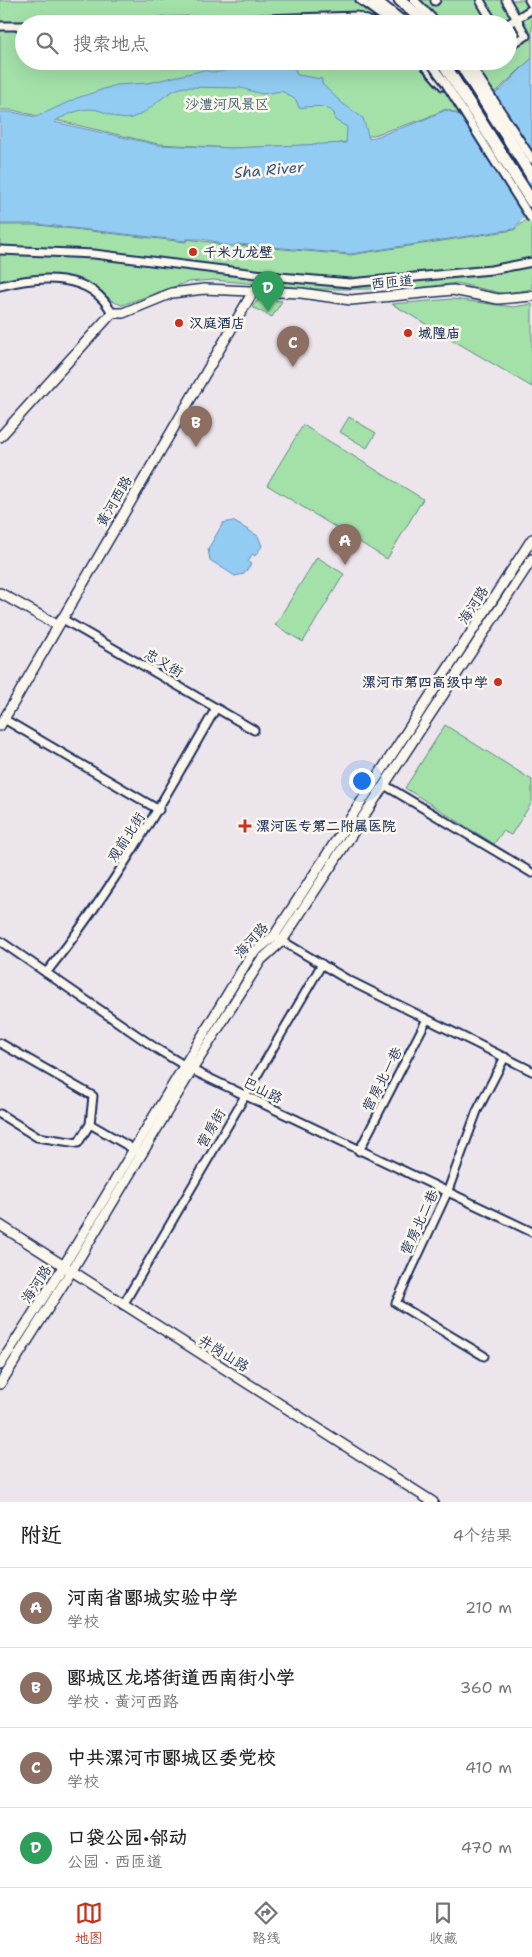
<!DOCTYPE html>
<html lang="zh">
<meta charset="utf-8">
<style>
body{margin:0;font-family:"Shantell Sans","LXGW WenKai TC",sans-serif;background:#f6f6f6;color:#202124}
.you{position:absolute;left:361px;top:780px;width:18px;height:18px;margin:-12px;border:4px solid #fff;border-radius:50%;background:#1a73e8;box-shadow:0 0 0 8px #1a73e833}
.badge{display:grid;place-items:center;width:32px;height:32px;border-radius:50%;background:#c8321e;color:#fff;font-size:16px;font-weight:700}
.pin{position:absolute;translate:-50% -41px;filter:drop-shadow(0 1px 2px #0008)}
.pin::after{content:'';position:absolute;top:26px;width:18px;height:15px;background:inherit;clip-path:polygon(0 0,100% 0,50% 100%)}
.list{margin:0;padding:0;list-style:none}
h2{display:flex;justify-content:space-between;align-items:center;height:65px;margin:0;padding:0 20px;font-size:21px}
h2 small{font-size:16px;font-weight:400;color:#757577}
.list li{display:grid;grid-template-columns:32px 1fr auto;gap:15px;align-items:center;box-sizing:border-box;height:80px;padding:0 20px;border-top:1px solid #e0e0e0}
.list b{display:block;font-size:19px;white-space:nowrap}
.list p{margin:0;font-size:16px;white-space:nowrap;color:#757577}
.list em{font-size:16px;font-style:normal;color:#757577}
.icon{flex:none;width:28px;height:28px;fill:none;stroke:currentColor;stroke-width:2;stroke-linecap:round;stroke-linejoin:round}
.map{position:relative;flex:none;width:532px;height:1502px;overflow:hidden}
.search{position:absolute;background:#fff;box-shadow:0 5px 20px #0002;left:15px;right:15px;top:15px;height:55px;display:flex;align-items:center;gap:12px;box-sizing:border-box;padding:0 18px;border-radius:28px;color:#757577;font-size:19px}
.sheet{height:385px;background:#fff}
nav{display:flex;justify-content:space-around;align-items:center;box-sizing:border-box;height:70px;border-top:1px solid #e0e0e0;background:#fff;font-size:14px;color:#757577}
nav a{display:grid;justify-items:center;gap:2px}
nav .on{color:#c8321e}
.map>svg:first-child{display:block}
.green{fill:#a3e1a9;stroke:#5f8884;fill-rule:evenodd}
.water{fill:#93ccf2;stroke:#638db7;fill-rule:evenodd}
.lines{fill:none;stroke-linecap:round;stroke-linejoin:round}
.minor-casing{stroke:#1b2f5e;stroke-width:11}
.tertiary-casing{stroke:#1b2f5e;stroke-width:12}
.trunk-casing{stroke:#1b2f5e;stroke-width:15}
.minor{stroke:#fbf7ec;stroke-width:7}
.tertiary{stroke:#fbf7ec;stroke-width:9}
.trunk{stroke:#fbf7ec;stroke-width:11}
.minor-bridge-casing{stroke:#1b2f5e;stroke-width:11;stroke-linecap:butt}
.trunk-bridge-casing{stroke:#1b2f5e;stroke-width:15;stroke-linecap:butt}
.minor-bridge{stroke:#fbf7ec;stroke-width:7}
.trunk-bridge{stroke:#fbf7ec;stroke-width:11}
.poi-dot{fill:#c8321e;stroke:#fbf7ec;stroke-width:2}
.labels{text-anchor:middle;stroke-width:5;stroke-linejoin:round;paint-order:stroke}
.park-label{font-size:14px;fill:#3d5c71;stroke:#fbf7ec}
.poi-label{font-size:14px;font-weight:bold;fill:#1b2f5e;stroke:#fbf7ec;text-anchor:start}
.street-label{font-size:14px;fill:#1b2f5e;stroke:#fbf7ec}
.water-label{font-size:15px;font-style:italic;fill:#395683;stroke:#fbf7ec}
</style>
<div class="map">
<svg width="532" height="1502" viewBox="0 0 532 1502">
<rect width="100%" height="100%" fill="#ede5ec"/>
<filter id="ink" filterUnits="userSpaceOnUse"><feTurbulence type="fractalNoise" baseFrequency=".02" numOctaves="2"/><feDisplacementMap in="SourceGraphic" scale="10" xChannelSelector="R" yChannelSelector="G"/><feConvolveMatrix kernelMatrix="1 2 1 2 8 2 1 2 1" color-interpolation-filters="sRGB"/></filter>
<g filter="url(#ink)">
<path class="green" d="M 0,0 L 353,0 L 382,18 L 424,0 L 532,0 L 532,58 L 498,90 L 458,114 L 446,109 L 421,120 L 364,138 L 336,144 L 232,148 L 158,144 L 12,110 L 0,110 ZM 24,24 L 508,24 L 508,61 L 24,61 Z
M 532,215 L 532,289 L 505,294 L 457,283 L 409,289 L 317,289 L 213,280 L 188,282 L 122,305 C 110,302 106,294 96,288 C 63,269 35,276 0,282 L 0,225 L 38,225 L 186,242 L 187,239 L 217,243 L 217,245 L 238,245 L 350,255 L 514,230 Z
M 263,299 L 282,301 L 272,317 L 252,307 L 258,300 Z
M 453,299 L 513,307 L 532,304 L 532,387 L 392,304 Z
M 349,417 L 376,433 L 367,448 L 340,432 Z
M 303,425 L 423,499 L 387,559 L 267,485 Z
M 317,557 L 344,574 L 303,642 L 275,625 Z
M 445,725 L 532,780 L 532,802 L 511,835 L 503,831 L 494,844 L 405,788 Z"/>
<path class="water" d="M 532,58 L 532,213 L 522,219 L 514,229 L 350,254 L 238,244 L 233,246 L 217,244 L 217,242 L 202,239 L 186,239 L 186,241 L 37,224 L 0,224 L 0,112 L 12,112 L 36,117 L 77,98 L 116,85 L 148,83 L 204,70 C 223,77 229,66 245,61 C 261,57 281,61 295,69 L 297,75 L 322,79 L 322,84 L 342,103 L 363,118 L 369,139 L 416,123 L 446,110 L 459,115 L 499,91 ZM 184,87 L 241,88 L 262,94 L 282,91 L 296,100 L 299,108 C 312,106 325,104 334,113 L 335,120 L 347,127 L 346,143 L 232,148 L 158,145 L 54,122 C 63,116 79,109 90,109 C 105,109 116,122 131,118 C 153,112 163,91 184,87 Z
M 233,521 L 258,536 L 262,546 L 255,556 L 252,554 L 248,562 L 251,564 L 244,574 L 235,576 L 210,560 L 208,549 L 223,523 Z"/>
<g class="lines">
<g class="minor-casing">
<path id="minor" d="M 360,0 L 393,24
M 414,0 L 438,24
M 506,0 L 526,36 L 508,46
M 529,0 L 532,5
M 435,1 L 436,0
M 481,2 L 494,24
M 109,24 L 357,16 L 377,24
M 508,24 L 532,9
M 0,26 L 24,26
M 421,61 L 443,86 L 485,61
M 0,250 L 94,254 L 280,277 L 350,283 L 491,270 L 532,262
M 0,286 C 38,276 91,271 112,313
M 61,618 L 254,730
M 4,719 L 159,810
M 386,786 L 532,873
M 279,939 L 348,980 L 532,1071
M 0,941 L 157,1049 L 192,1070 L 532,1232
M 46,973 C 112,891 164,800 216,708
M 0,1043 L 93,1096 L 90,1124 L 78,1143 L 37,1137 L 0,1114
M 90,1124 L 142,1154
M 359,1151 L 427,1019
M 123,1305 L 322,964
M 484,1356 L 396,1303 L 447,1193 L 477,1111 L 505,1057"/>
</g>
<g class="tertiary-casing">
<path id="tertiary" d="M 0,437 L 112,313 L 123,313 L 172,293 L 204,289 L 301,293 L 351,300 L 453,290 L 498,299 L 532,296
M 0,593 L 57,625
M 0,726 L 254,290
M 0,1225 L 433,1502
M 0,1365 L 63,1267 L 251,955 L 274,936 L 532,539
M 0,1384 L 71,1272 L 192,1070 L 261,960 L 282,941 L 532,559"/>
</g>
<g class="trunk-casing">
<path id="trunk" d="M 374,0 L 404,24
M 400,0 L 427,24"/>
</g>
<use href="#minor" class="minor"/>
<use href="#tertiary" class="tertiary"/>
<use href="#trunk" class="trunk"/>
<g class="minor-bridge-casing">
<path id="minor-bridge" d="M 429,61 L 444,81 L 532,220
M 468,61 L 532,159"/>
</g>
<g class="trunk-bridge-casing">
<path id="trunk-bridge" d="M 442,61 L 532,202
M 459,61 L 532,176"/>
</g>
<use href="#minor-bridge" class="minor-bridge"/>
<use href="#trunk-bridge" class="trunk-bridge"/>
</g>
</g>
<g class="poi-dot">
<circle cx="193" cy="252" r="5"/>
<circle cx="179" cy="323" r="5"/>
<circle cx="408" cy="333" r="5"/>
<circle cx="498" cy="682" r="5"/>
<path d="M242.5 818.5h5v5h5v5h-5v5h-5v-5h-5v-5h5z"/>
</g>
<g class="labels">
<g class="park-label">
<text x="227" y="109">沙澧河风景区</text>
</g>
<g class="poi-label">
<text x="203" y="257">千米九龙壁</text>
<text x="189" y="328">汉庭酒店</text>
<text x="418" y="338">城隍庙</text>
<text x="488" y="687" text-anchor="end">漯河市第四高级中学</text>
<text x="256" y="831">漯河医专第二附属医院</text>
</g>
<g class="street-label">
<text transform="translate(392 282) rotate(-5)" y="5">西匝道</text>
<text transform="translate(114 501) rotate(-60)" y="5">黄河西路</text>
<text transform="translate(473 605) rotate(-57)" y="5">海河路</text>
<text transform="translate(164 663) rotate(30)" y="5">忠义街</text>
<text transform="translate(126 837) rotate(-57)" y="5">观前北街</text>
<text transform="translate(251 940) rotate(-48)" y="5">海河路</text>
<text transform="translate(382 1079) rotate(-63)" y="5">营房北一巷</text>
<text transform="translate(263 1090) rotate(26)" y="5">巴山路</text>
<text transform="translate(211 1128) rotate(-60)" y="5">营房街</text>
<text transform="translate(419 1222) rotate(-65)" y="5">营房北二巷</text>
<text transform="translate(36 1284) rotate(-57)" y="5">海河路</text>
<text transform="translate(224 1353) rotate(32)" y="5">井岗山路</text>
</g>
<g class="water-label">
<text transform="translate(269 170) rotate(-5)" y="5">Sha River</text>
</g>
</g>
</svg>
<div class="you"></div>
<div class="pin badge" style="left:345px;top:565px;background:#8d6e63">A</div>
<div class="pin badge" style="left:196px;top:447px;background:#8d6e63">B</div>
<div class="pin badge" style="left:293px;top:367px;background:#8d6e63">C</div>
<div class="pin badge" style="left:268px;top:312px;background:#2e9e5b">D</div>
<div class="search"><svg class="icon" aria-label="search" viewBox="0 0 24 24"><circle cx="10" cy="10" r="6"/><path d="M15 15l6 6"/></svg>搜索地点</div>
</div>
<section class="sheet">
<h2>附近<small>4个结果</small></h2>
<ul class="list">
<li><span class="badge" style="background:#8d6e63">A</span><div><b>河南省郾城实验中学</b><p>学校</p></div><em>210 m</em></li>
<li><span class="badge" style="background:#8d6e63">B</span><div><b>郾城区龙塔街道西南街小学</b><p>学校 · 黄河西路</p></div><em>360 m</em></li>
<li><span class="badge" style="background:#8d6e63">C</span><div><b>中共漯河市郾城区委党校</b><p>学校</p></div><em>410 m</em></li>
<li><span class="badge" style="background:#2e9e5b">D</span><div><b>口袋公园·邻动</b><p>公园 · 西匝道</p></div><em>470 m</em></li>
</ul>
</section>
<nav>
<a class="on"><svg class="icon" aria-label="map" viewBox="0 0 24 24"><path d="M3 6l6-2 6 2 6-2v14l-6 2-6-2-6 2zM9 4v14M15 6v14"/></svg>地图</a>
<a><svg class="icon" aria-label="directions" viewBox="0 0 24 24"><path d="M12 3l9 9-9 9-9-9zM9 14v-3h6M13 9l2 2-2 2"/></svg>路线</a>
<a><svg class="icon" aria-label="saved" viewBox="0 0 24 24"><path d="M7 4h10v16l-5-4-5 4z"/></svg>收藏</a>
</nav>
